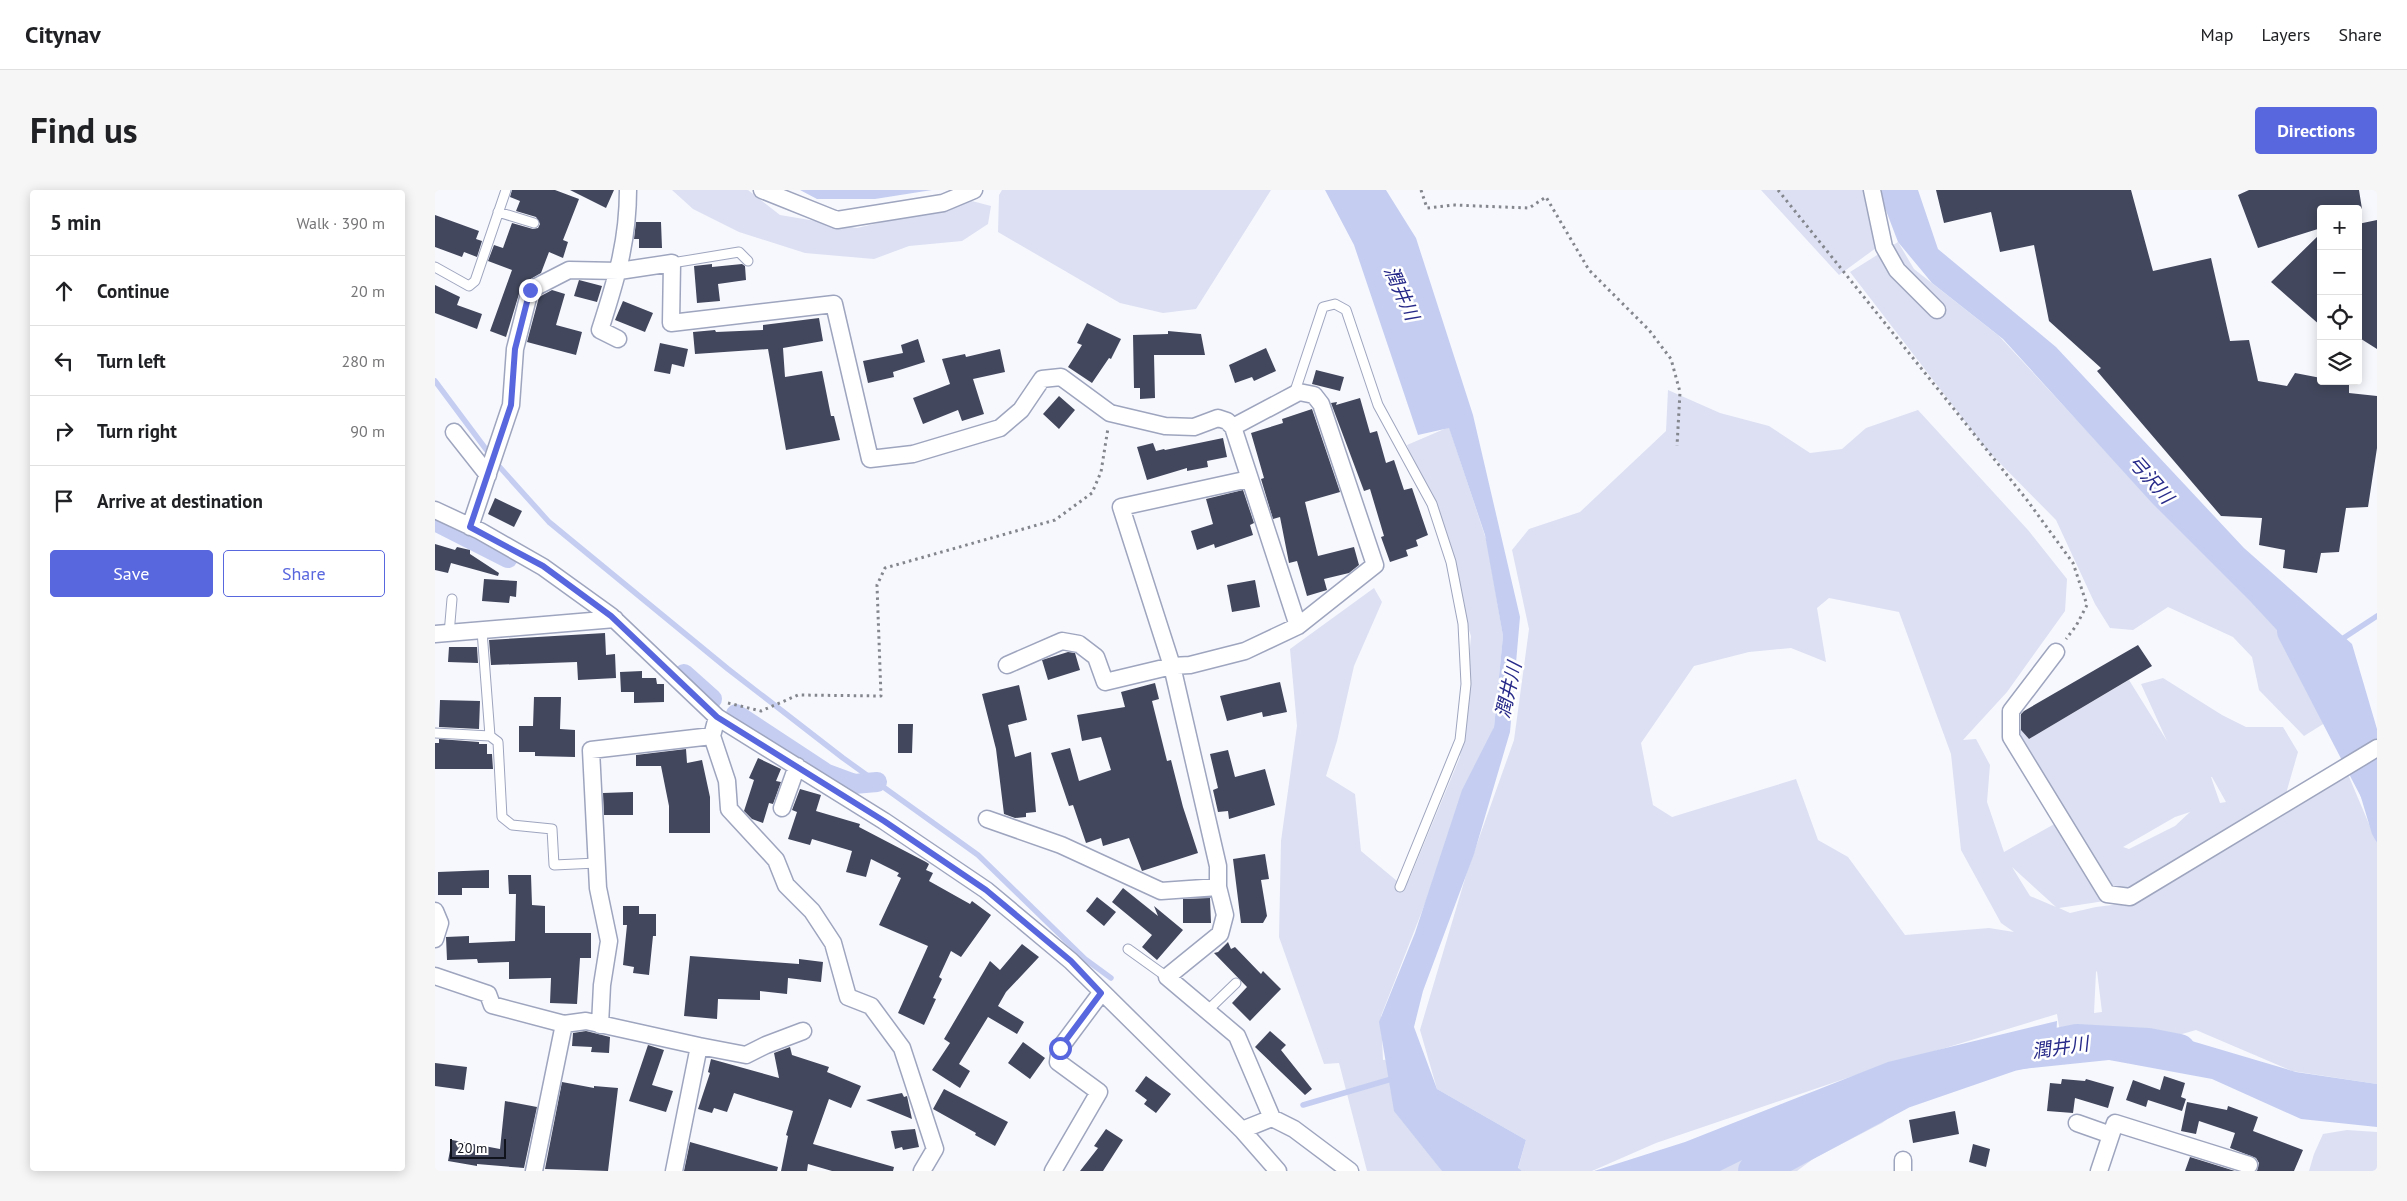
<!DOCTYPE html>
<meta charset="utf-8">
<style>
body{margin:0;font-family:"PT Sans","Noto Sans JP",sans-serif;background:#f6f6f6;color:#202124}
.controls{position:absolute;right:15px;top:15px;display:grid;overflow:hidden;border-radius:5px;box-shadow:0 2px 12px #0003}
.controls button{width:45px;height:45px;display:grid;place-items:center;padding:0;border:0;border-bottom:1px solid #e0e0e0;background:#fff;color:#202124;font:25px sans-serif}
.scale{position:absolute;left:15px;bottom:12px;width:56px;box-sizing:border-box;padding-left:5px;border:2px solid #11131c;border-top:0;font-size:14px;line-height:18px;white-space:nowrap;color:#11131c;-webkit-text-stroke:4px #fff;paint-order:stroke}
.stop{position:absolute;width:15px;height:15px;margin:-11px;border:4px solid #5967de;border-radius:50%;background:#fff}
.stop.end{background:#5967de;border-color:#fff;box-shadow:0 1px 5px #0008}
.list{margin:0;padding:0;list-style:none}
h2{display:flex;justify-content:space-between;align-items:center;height:65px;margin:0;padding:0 20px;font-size:21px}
h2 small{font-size:16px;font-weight:400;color:#757577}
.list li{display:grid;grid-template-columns:32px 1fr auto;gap:15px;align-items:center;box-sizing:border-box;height:70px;padding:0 20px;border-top:1px solid #e0e0e0}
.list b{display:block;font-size:19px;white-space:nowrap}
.list em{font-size:16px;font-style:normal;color:#757577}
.actions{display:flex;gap:10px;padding:15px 20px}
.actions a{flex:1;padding:11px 0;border:1px solid #5967de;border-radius:5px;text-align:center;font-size:18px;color:#5967de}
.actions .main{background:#5967de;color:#fff}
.icon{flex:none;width:28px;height:28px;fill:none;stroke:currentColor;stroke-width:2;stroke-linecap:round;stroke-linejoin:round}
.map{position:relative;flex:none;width:1942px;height:981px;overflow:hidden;border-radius:5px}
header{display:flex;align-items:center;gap:30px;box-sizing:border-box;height:70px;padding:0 25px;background:#fff;border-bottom:1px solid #e0e0e0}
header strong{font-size:24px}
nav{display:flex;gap:28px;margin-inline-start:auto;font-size:18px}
.intro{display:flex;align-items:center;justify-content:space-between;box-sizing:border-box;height:120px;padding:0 30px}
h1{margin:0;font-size:35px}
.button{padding:12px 22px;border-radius:5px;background:#5967de;color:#fff;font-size:18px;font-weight:700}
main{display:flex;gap:30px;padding:0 30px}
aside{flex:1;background:#fff;border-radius:5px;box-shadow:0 2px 12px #0003}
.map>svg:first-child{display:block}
.green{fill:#dce0f2;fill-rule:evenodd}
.water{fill:#c5cef1}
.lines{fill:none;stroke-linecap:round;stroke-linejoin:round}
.stream{stroke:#c5cef1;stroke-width:5.5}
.canal{stroke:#c5cef1;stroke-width:20}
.river{stroke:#c5cef1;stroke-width:34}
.building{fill:#42475d}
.lane-casing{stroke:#9ea5be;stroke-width:11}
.street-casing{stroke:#9ea5be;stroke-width:19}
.path{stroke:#84868d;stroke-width:3;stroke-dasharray:2.5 4;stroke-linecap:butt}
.lane{stroke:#fff;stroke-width:9}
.street{stroke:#fff;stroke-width:16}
.route{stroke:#5967de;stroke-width:6}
.labels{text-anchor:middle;stroke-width:5;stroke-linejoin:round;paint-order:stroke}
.water-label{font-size:19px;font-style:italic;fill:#272a89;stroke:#fff}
</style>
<header>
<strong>Citynav</strong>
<nav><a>Map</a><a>Layers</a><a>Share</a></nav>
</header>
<div class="intro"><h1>Find us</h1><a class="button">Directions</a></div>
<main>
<aside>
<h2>5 min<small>Walk · 390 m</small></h2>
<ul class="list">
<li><svg class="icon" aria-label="ahead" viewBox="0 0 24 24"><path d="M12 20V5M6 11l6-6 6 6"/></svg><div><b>Continue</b></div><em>20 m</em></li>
<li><svg class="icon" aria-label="left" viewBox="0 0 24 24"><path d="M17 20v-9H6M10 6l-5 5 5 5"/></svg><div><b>Turn left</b></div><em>280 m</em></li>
<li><svg class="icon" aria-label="right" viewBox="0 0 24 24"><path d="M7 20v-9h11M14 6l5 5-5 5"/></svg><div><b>Turn right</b></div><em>90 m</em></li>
<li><svg class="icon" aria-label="arrive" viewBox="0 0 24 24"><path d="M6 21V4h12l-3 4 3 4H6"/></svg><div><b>Arrive at destination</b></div></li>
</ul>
<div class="actions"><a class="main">Save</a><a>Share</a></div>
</aside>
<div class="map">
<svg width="1942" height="981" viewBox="0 0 1942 981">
<rect width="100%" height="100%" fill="#f7f8fe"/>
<path class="green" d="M 237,0 L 313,0 L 345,25 L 422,38 L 537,11 L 556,16 L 553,34 L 527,51 L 474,56 L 439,69 L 370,63 L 304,42 L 258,19 Z
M 567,0 L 836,0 L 761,119 L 728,123 L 685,113 L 563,42 L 564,5 Z
M 1326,0 L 1444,0 L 1456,47 L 1404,85 Z
M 1463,52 L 1479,79 L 1564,146 L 1675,266 L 1822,408 L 1901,526 L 1869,546 L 1824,500 L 1817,467 L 1798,447 L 1733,417 L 1698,440 L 1675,438 L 1660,414 L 1621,330 L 1552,260 L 1415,82 Z
M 1233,200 L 1285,223 L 1334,236 L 1375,263 L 1407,259 L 1431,238 L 1483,220 L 1593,340 L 1632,389 L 1630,421 L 1572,502 L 1528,550 L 1541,549 L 1555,575 L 1552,612 L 1569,662 L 1632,627 L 1592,589 L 1576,528 L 1594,549 L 1694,490 L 1732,551 L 1706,494 L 1728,488 L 1787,525 L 1811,537 L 1848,537 L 1863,562 L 1848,614 L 1831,636 L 1912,582 L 1942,653 L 1942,894 L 1857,881 L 1761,840 L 1719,852 L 1627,854 L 1622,824 L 1418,886 L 1221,953 L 1157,981 L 1087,981 L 1083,979 L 1091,950 L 1002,899 L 985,840 L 1032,682 L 1079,550 L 1094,439 L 1077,360 L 1094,339 L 1145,322 L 1231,241 ZM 1394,408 L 1464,422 L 1516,564 L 1526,660 L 1566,733 L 1579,742 L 1554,738 L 1470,745 L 1413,667 L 1383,650 L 1361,589 L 1237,627 L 1218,615 L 1206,553 L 1259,476 L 1314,462 L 1356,458 L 1391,472 L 1382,418 ZM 1776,587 L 1777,587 L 1791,612 L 1785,613 ZM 1755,622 L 1740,636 L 1694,659 L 1688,657 L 1740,627 ZM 1577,677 L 1621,717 L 1595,706 ZM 1689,708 L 1693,713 L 1661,717 L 1635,723 L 1624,718 ZM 1662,781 L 1667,822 L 1659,823 L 1661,782 Z
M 1014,237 L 1052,352 L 1068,446 L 1059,537 L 946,826 L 948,870 L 965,869 L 1007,981 L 932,981 L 904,873 L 889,874 L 844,747 L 846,651 L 862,536 L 855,459 L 939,398 L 947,412 L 919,476 L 902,551 L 891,586 L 920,604 L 926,661 L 962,691 L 974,690 L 1025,567 L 1036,446 L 972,255 Z
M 1444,887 L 1485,905 L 1447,933 L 1378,969 L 1362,981 L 1275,981 Z
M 1912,940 L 1942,942 L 1942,981 L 1874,981 L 1879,964 L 1888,944 Z"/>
<path class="water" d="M 365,0 L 497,0 L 440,9 L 382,9 Z
M 890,0 L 951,0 L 981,48 L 1038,225 L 1085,427 L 1075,542 L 1039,664 L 988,801 L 979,837 L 1002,899 L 1091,950 L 1083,978 L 1087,981 L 1007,981 L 959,921 L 944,832 L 980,743 L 1027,600 L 1059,537 L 1068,446 L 1050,345 L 1014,238 L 983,245 L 919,55 Z
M 1447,0 L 1483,0 L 1503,59 L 1621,157 L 1809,358 L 1917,454 L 1942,539 L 1942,653 L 1937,644 L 1892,494 L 1815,411 L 1717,313 L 1568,149 L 1497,93 L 1463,52 L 1447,10 Z
M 1622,831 L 1621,853 L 1550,874 L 1671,857 L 1750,849 L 1861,882 L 1942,894 L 1942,937 L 1866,929 L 1777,889 L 1674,870 L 1464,892 L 1285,981 L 1159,981 L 1250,952 L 1453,872 Z"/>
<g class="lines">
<path class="stream" d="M 0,191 L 62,274 L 114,332 L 293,479 L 408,568 L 543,665 L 650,769 L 676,788
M 1904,451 L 1942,426
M 868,915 L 960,888"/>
<path class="canal" d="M 0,331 L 73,368
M 249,484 L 277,509
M 301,524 L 392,584 L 419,594 L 442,592"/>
<path class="river" d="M 1859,441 L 1942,601
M 1320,981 L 1467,902 L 1577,864 L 1642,851 L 1713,855 L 1744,861"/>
</g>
<path class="building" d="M 77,0 L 120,0 L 144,9 L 128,50 L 133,52 L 128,68 L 114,62 L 106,83 L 87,94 L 71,147 L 55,141 L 77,80 L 53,71 L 59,55 L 68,58 L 77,33 L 98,39 L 103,38 L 105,34 L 101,27 L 81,21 L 85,11 L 75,7 Z
M 135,0 L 179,0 L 171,18 Z
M 1501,0 L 1696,0 L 1718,81 L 1776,68 L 1795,151 L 1814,150 L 1823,191 L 1852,196 L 1860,183 L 1886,188 L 1886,191 L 1914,193 L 1914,203 L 1942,206 L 1942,258 L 1933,317 L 1911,318 L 1904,362 L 1886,363 L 1882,383 L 1848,378 L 1850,360 L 1824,355 L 1827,328 L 1786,326 L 1662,181 L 1666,178 L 1614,131 L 1599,55 L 1565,62 L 1556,22 L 1509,33 Z
M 1814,0 L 1924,0 L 1927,19 L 1886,19 L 1886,38 L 1823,58 L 1803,5 Z
M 0,25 L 44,41 L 41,49 L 47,51 L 42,67 L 29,62 L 27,67 L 0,57 Z
M 1942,30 L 1942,159 L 1923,147 L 1923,34 Z
M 201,32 L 226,32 L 227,58 L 204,58 L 204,49 L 199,49 Z
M 1886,43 L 1886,136 L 1836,92 Z
M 277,74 L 277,77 L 307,74 L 310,76 L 311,90 L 283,94 L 285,111 L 262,113 L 259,76 Z
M 144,90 L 167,96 L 162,112 L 139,106 Z
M 0,95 L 25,107 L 22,115 L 47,124 L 42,139 L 0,123 Z
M 117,100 L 130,104 L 121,135 L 147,142 L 141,165 L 92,152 L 104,107 Z
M 188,111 L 218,123 L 210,142 L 180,130 Z
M 384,128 L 388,151 L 348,158 L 350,187 L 387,181 L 396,226 L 399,226 L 405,250 L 351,260 L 333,159 L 260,164 L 258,142 L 280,140 L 281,142 L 328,140 L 328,135 Z
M 652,133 L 686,149 L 676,169 L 674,168 L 657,193 L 633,177 L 647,155 L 642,153 Z
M 733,141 L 766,144 L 770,165 L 719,165 L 720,208 L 705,209 L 705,198 L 699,198 L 698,145 L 733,144 Z
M 483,149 L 490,172 L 458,182 L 459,187 L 433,193 L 428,171 L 468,163 L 466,155 Z
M 225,153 L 253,159 L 249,177 L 237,174 L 235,184 L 219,181 Z
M 831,158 L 841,181 L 819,191 L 817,187 L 800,193 L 794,175 Z
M 565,159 L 570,182 L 538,189 L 549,224 L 527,231 L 523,220 L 488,234 L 478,208 L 515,194 L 507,169 L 530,164 L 531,167 Z
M 881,180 L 909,187 L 905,201 L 877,194 Z
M 624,206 L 640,220 L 624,239 L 608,224 Z
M 925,208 L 935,243 L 942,241 L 951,273 L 959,270 L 969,300 L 977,298 L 993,345 L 981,350 L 983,356 L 971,360 L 973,366 L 955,372 L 946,347 L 949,346 L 935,299 L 929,301 L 896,213 L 902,212 L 901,215 Z
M 877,219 L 905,302 L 870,312 L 883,366 L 919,357 L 924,375 L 914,383 L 889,389 L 892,400 L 872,406 L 862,371 L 854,373 L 845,327 L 838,329 L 826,289 L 829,288 L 816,243 L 848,233 L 847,229 Z
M 788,248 L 792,267 L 772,271 L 773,277 L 752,281 L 752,278 L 712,290 L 702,257 L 718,253 L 721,261 L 729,259 L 730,260 Z
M 808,300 L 819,333 L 815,335 L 818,345 L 780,358 L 779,354 L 762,360 L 756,341 L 778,334 L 771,309 Z
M 60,308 L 87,321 L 79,337 L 53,324 Z
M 0,354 L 20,360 L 22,357 L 35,360 L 35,364 L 64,383 L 63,386 L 16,373 L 13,383 L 0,380 Z
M 49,389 L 82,391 L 81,407 L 75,406 L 74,413 L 47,411 Z
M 820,390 L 825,417 L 797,422 L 792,395 Z
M 170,443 L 171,465 L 180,464 L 181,488 L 143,490 L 142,472 L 56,475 L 54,450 Z
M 1703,455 L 1717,476 L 1594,549 L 1586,540 L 1586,524 L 1589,521 Z
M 14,457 L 42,457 L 43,473 L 13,472 Z
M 633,462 L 640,463 L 645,480 L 613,490 L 607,470 Z
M 207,481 L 207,488 L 221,488 L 222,494 L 229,494 L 229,512 L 199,513 L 199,502 L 186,502 L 185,482 Z
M 845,492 L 852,522 L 828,527 L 827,522 L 792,531 L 785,506 Z
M 720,493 L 724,509 L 717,511 L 732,571 L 736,570 L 748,617 L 763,663 L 707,681 L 694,648 L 668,656 L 666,648 L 651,653 L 638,615 L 634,616 L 616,563 L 635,558 L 644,591 L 676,580 L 666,547 L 647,551 L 642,525 L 690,517 L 686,502 Z
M 584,495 L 592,530 L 573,535 L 580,567 L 596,562 L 601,622 L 591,623 L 591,627 L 580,628 L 569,624 L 561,559 L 547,504 Z
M 99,507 L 126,507 L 125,539 L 140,540 L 140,567 L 100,566 L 100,562 L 84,562 L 84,536 L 98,536 Z
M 5,510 L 45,511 L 44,539 L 4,537 Z
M 463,534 L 478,534 L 477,563 L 463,563 Z
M 4,549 L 44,552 L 44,554 L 52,554 L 52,564 L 57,564 L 58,579 L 0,579 L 0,553 L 4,553 Z
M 251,559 L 252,573 L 267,570 L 275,607 L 275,643 L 234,643 L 234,616 L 226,576 L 201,576 L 201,565 Z
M 793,560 L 800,587 L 830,579 L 840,615 L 794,629 L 793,621 L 783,622 L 778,600 L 783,598 L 775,564 Z
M 323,568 L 346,579 L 341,591 L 346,592 L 338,614 L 334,613 L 328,633 L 317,629 L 309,621 L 319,590 L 314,588 Z
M 365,599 L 386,605 L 381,621 L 425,634 L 424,637 L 491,672 L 494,674 L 491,680 L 498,683 L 494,691 L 535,714 L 537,711 L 556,725 L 526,767 L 516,761 L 504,787 L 507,789 L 498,808 L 501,809 L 489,835 L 463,823 L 493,756 L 444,735 L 466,688 L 462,686 L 464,683 L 436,669 L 431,687 L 411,682 L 417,661 L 377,649 L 375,655 L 353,649 L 362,622 L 357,620 Z
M 198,602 L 198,625 L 169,625 L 168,603 Z
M 830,664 L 834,689 L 826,690 L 832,726 L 828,733 L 806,733 L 798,669 Z
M 54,680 L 54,698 L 27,698 L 27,705 L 3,705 L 3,682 Z
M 73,685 L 96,685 L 97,715 L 110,716 L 110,743 L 156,743 L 156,768 L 145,768 L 142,814 L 115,813 L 116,788 L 74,789 L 74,772 L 43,773 L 42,769 L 12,770 L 11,747 L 34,746 L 34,753 L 80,751 L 81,704 L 74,704 Z
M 688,698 L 723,726 L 719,716 L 748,740 L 722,770 L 707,757 L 717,745 L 677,712 Z
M 662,707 L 681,722 L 669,736 L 651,721 Z
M 775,708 L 776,733 L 748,733 L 748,709 Z
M 188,716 L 204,716 L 204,724 L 221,724 L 221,746 L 218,746 L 214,785 L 198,783 L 199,777 L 188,775 L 192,735 L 188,735 Z
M 793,752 L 796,759 L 800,757 L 826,784 L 828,781 L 846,799 L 815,831 L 797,813 L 812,797 L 779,763 L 783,762 Z
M 587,754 L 604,767 L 571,802 L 563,816 L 589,832 L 582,844 L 553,827 L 524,874 L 535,881 L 525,898 L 497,880 L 515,853 L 509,849 L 555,771 L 565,780 Z
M 255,766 L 364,774 L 364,769 L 388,772 L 386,792 L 353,788 L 352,804 L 325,801 L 325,810 L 283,809 L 282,829 L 249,826 Z
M 151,841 L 175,847 L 174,863 L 156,862 L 157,857 L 137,856 L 138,843 Z
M 835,841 L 851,855 L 846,860 L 877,899 L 870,905 L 820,857 Z
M 588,852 L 610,868 L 595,889 L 573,873 Z
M 213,855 L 229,860 L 217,895 L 238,901 L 231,922 L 194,911 Z
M 355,857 L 357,865 L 394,877 L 392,882 L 426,896 L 416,918 L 394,909 L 378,954 L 459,977 L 458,981 L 397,981 L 373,974 L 372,981 L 346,981 L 353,946 L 351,945 L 358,921 L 299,903 L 292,922 L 279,918 L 277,923 L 263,919 L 275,883 L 273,882 L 276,869 L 344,888 L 339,863 Z
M 0,873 L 32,877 L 29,900 L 0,896 Z
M 711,886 L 736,904 L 721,923 L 709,914 L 712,910 L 700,901 Z
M 1729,886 L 1750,893 L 1746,907 L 1751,909 L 1747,921 L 1713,910 L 1711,917 L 1691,910 L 1698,890 L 1725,900 Z
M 1627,889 L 1650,891 L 1651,889 L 1679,897 L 1673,918 L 1640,908 L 1638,923 L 1612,921 L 1615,893 L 1626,894 Z
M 127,892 L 159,898 L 159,896 L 183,898 L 173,981 L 110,979 Z
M 509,899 L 573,932 L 560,956 L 540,945 L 541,943 L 498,919 Z
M 467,903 L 469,907 L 472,906 L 477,929 L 431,910 Z
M 70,911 L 102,917 L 89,978 L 42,974 L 42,976 L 13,971 L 17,950 L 65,959 Z
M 1752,912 L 1792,920 L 1793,916 L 1823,927 L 1818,941 L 1868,960 L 1859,981 L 1822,981 L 1824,973 L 1821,968 L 1795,958 L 1800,943 L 1764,931 L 1761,944 L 1746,941 Z
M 1520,921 L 1524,944 L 1478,953 L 1474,930 Z
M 480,939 L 484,957 L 468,960 L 467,957 L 460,959 L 456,941 Z
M 671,939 L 688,950 L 668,981 L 645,981 L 663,958 L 659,956 Z
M 255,952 L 343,977 L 342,981 L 249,981 Z
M 1538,954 L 1555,959 L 1551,977 L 1534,972 Z
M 1755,967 L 1800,981 L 1750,981 Z"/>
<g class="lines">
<g class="lane-casing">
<path id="lane" d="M 63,22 L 99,33
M 237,73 L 304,62 L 313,71
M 0,77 L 34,96 L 40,91 L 71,0
M 859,204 L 888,117 L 900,114 L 911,120 L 943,215 L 997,314 L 1016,372 L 1028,434 L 1031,494 L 1025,550 L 965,697
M 47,441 L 55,546 L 63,552 L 67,627 L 77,635 L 117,639 L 119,675 L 162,673
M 14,444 L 17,409
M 0,543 L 55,546
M 693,759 L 732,787
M 772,821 L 801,793"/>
</g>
<g class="street-casing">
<path id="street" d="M 327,0 L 402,30 L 508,13 L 539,0
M 1437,0 L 1449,57 L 1462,80 L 1502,120
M 183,149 L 165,140 C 181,90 193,52 193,0
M 19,242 L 53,285
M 814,289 L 686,317 L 737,476 L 783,676 L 783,697 L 790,725 L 785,744 L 732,787 L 802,846 L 837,928
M 0,320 L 45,341 L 108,377 L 176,426 L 282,527 L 449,631 L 551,700 L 636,771 L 807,940 L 843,981
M 35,337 L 76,215 L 80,159 L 95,100 L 134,80 L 184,81 L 237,73 L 236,133 L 399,114 L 435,269 L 478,264 L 565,238 L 586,220 L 607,189 L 626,187 L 675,223 L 730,236 L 759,237 L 783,228 L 792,231 L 798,237
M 0,444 L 180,429
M 1621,462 L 1576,521 L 1576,547 L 1672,704 L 1695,707 L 1942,558
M 572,475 L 627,451 L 644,454 L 661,467 L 670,492 L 737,476 L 755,475 L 810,461 L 863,436 L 940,375 L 886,214 L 879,205 L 864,202 L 798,237 L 863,436
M 282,527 L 277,546 L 292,591 L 294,619 L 341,670 L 351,695 L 377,721 L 398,753 L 413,807 L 436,816 L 467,858 L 500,959 L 487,981
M 347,618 L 362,576
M 552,629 L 626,655 L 726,701 L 783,697
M 0,721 L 5,733 L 0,749
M 0,786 L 53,804 L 57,815 L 129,834
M 165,835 L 167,795 L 174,751 L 163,698 L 156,560 L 277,546
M 264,856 L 311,865 L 331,855 L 368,841
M 1642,933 L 1676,945
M 807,940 L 837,928 L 859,939 L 915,981
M 1468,970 L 1468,981
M 99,981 L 129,834 L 151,831 L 264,856 L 239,981
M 618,981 L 664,902 L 623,872 L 625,858 L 666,803
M 1664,981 L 1680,933 L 1814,975"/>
</g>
<path class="path" d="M 986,0 L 992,18 L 1018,15 L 1094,18 L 1111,7 L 1154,80 L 1214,140 L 1236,169 L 1245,202 L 1242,256
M 1343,0 L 1592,310 L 1638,373 L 1652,415 L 1641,436 L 1631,449
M 293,513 L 326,521 L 363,505 L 446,506 L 442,395 L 450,378 L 620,330 L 657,303 L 666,282 L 673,238"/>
<use href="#lane" class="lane"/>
<use href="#street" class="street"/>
</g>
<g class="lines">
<path class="route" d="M 95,100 L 80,159 L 76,215 L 35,337 L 108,376 L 176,426 L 282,527 L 449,631 L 551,700 L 636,771 L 666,803 L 625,858"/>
</g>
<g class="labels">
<g class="water-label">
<text transform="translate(967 103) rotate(66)" y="7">潤井川</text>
<text transform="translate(1716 289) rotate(49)" y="7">弓沢川</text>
<text transform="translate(1073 500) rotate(-77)" y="7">潤井川</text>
<text transform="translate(1625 857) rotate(-8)" y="7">潤井川</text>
</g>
</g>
</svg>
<div class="controls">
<button>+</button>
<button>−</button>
<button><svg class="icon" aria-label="locate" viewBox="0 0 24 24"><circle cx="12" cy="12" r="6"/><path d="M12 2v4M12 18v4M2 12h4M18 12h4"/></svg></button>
<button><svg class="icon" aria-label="layers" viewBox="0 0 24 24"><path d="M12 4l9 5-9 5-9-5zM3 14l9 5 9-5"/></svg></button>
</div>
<div class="scale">20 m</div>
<div class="stop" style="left:625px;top:858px"></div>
<div class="stop end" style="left:95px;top:100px"></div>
</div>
</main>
